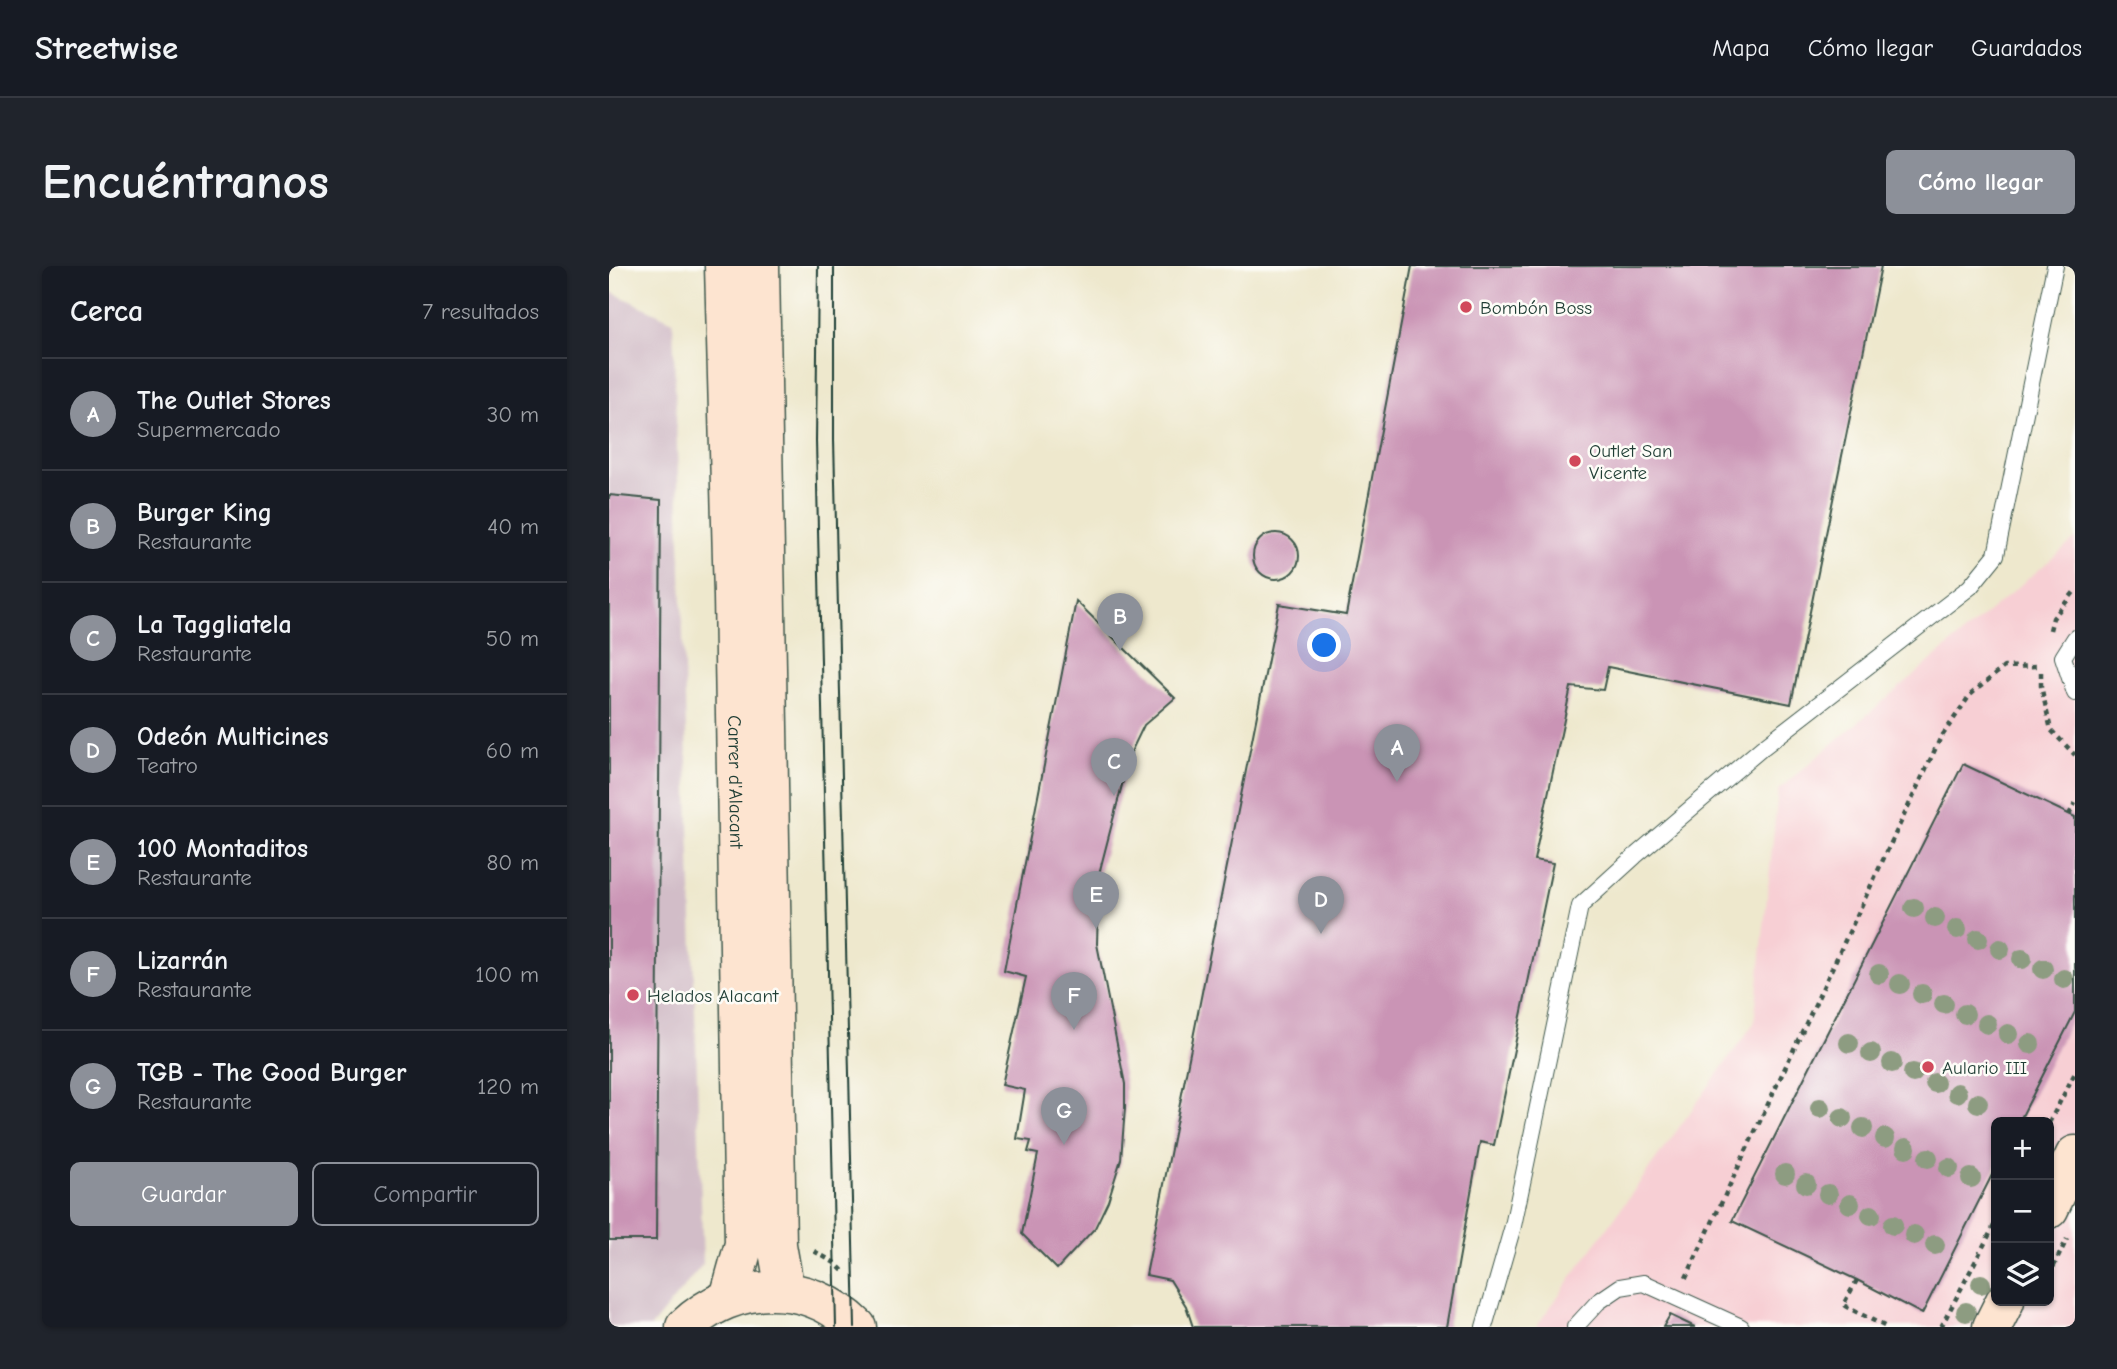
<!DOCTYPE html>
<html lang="es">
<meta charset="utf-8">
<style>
body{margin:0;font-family:"Comic Neue",sans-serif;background:#20242c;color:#f1f3f6}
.controls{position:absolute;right:21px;bottom:21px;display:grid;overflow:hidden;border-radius:10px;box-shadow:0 2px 5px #0004}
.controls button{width:63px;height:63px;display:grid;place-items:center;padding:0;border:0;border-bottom:2px solid #363941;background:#171b24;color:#f1f3f6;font:35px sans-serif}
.you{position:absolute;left:716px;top:380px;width:24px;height:24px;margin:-18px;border:5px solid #fff;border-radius:50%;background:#1a73e8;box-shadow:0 0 0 10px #1a73e833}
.badge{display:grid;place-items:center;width:46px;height:46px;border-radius:50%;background:#8c9099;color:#fff;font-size:23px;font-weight:700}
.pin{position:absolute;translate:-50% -58px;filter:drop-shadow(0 2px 4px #0008)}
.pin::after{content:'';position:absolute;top:37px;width:24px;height:21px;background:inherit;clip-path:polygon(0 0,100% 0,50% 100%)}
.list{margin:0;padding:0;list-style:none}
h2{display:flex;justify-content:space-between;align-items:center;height:91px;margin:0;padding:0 28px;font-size:30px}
h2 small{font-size:23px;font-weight:400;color:#9ea1a6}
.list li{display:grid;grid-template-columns:46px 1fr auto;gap:21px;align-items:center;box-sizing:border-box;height:112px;padding:0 28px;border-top:2px solid #363941}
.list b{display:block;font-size:26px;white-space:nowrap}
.list p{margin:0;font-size:23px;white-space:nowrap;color:#9ea1a6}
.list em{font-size:23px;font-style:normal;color:#9ea1a6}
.actions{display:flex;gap:14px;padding:21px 28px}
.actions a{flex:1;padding:16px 0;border:2px solid #8c9099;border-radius:10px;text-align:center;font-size:24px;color:#8c9099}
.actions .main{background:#8c9099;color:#fff}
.icon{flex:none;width:38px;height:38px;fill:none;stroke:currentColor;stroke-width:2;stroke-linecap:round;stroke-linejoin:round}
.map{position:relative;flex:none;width:1466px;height:1061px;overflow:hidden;border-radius:10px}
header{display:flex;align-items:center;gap:42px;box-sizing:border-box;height:98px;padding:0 35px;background:#171b24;border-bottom:2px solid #363941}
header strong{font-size:33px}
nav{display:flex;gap:38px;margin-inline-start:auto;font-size:24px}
.intro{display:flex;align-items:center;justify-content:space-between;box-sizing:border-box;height:168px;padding:0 42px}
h1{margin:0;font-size:49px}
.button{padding:18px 32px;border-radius:10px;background:#8c9099;color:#fff;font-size:24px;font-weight:700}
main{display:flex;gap:42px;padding:0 42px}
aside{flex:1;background:#171b24;border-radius:10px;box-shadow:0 2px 5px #0004}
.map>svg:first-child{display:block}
.built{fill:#f7cfd4;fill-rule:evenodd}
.industrial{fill:#d2bdc8}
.building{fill:#ca94b5}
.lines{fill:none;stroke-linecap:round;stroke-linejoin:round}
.lane-casing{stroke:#3e574b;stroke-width:18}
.secondary-casing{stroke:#3e574b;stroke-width:41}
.path{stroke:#3e574b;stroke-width:4.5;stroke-dasharray:5 5;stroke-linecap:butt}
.lane{stroke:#fff;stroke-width:16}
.secondary{stroke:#fde4d0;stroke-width:38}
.tram{stroke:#1f3d34;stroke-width:2}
.tree{fill:#8d9c81}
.poi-dot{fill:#d1495b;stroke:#fdfcf7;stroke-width:2.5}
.labels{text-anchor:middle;stroke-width:5;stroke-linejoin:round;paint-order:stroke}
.poi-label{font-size:19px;fill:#1f3d34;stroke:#fdfcf7;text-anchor:start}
.street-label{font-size:19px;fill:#1f3d34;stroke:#fdfcf7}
</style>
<header>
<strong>Streetwise</strong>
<nav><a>Mapa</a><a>Cómo llegar</a><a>Guardados</a></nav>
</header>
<div class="intro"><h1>Encuéntranos</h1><a class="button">Cómo llegar</a></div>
<main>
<aside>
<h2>Cerca<small>7 resultados</small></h2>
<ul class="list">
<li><span class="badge">A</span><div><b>The Outlet Stores</b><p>Supermercado</p></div><em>30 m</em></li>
<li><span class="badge">B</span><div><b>Burger King</b><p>Restaurante</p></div><em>40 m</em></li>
<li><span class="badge">C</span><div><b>La Taggliatela</b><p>Restaurante</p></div><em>50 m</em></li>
<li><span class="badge">D</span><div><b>Odeón Multicines</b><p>Teatro</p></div><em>60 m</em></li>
<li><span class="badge">E</span><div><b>100 Montaditos</b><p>Restaurante</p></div><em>80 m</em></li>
<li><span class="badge">F</span><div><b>Lizarrán</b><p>Restaurante</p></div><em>100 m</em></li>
<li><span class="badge">G</span><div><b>TGB - The Good Burger</b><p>Restaurante</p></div><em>120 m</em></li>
</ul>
<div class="actions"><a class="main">Guardar</a><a>Compartir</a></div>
</aside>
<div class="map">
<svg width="1466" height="1061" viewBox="0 0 1466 1061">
<rect width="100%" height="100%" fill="#fdfcf7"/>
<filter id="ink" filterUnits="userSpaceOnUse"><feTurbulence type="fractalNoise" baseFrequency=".0143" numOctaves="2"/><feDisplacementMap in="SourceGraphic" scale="14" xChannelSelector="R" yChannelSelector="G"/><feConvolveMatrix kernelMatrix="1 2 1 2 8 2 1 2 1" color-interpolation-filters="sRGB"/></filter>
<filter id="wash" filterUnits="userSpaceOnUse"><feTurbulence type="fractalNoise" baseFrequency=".00686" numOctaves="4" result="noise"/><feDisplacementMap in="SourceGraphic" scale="28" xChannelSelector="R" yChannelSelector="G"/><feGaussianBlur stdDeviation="1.57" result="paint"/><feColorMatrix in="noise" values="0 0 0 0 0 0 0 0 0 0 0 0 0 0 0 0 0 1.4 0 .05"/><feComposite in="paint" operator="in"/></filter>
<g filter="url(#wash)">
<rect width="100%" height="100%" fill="#eee8cd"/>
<path class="built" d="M 1466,273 L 1466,1061 L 927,1061 L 1145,757 L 1169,524 ZM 1387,856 L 1440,856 L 1440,1035 L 1387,1035 Z"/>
<path class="industrial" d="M 0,25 L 64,55 L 94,998 L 42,1061 L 0,1061 Z"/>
<g id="blocks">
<path class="building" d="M 803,0 L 1272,0 L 1182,438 L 999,401 L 994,424 L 962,421 L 925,594 L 944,597 L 885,879 L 871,876 L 838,1061 L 584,1061 L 577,1040 L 561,1014 L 537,1009 L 670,338 L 737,349 Z
M 0,229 L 52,234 L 47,974 L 0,974 Z
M644 290a23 23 0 1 1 46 0a23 23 0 1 1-46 0Z
M 467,335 L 566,432 L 535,459 L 521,488 L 490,608 L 488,678 L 516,818 L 516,842 L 512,893 L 499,935 L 486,962 L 448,1003 L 413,968 L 429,888 L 419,886 L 422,875 L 408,873 L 416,824 L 393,819 L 417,711 L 395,705 Z
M 1354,498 L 1466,551 L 1466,746 L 1410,856 L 1387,856 L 1387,901 L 1313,1048 L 1248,1014 L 1123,955 Z
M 1061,1049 L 1086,1061 L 1054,1061 Z"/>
</g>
</g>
<g filter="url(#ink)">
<use href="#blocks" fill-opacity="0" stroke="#3e574b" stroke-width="2"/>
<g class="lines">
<g class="lane-casing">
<path id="lane" d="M 1466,372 L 1454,391 L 1466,427
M 875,1061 L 904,960 L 971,640 L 1026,590 L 1153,482 L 1361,321 L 1387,289 L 1446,0
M 966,1061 L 989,1036 L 1011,1021 L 1035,1017 L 1132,1061"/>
</g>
<g class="secondary-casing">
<g id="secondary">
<path id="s1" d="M 115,0 L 124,330 L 135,978 L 120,1032"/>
<path d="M 151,0 L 168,979 L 176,1025"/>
<path d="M 1440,943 L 1466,889"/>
<path d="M 76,1061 C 125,1014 199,1012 248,1061"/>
<path d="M 1383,1061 L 1396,1035"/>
</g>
</g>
<path class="path" d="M 1441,364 L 1444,352 L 1466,325
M 1432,406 L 1432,420 L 1442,464 L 1466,489
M 1460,549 L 1466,537
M 1440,857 L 1466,807
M 205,985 L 226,997 L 235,1006
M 1440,1010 L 1458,973
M 1077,1012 L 1331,473 L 1361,429 L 1395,401 L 1431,400
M 1248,1014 L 1234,1039 L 1277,1061
M 1332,1061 L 1387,956"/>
<use href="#lane" class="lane"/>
<use href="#secondary" class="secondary"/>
<path class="tram" d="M 209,0 L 207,175 L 227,1061
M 225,0 L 225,174 L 246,1061"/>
</g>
<g class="tree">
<circle cx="1305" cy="642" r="10"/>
<circle cx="1326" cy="652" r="10"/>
<circle cx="1348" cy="663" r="10"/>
<circle cx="1369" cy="673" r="10"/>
<circle cx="1391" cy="683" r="10"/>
<circle cx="1413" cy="693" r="10"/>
<circle cx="1434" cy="703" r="10"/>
<circle cx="1270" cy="708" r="10"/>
<circle cx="1455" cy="713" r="10"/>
<circle cx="1291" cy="718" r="10"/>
<circle cx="1313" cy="728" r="10"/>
<circle cx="1335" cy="738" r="10"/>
<circle cx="1356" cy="748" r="10"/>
<circle cx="1378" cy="758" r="10"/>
<circle cx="1399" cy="768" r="10"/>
<circle cx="1240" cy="777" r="10"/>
<circle cx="1421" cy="778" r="10"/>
<circle cx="1262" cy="787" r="10"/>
<circle cx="1283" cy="797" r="10"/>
<circle cx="1304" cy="807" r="10"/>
<circle cx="1326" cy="817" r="10"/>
<circle cx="1348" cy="827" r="10"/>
<circle cx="1369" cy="837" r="10"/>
<circle cx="1211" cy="842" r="10"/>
<circle cx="1233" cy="852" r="10"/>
<circle cx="1254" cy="862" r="10"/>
<circle cx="1276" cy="872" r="10"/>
<circle cx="1297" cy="882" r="10"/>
<circle cx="1319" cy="892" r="10"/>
<circle cx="1340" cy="902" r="10"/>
<circle cx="1176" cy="908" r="10"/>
<circle cx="1362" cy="912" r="10"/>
<circle cx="1197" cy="918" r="10"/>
<circle cx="1219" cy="928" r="10"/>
<circle cx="1241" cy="938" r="10"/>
<circle cx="1262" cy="949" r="10"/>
<circle cx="1284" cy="959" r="10"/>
<circle cx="1305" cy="969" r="10"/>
<circle cx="1326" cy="979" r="10"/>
<circle cx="1372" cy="1018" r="10"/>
<circle cx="1357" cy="1046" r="10"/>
</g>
</g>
<g class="poi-dot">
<circle cx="857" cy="41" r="7"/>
<circle cx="966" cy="195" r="7"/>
<circle cx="24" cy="729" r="7"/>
<circle cx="1319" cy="801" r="7"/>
</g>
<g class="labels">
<g class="poi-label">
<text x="871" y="48">Bombón Boss</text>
<text x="980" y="191">Outlet San<tspan x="980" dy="22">Vicente</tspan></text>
<text x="38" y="736">Helados Alacant</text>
<text x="1333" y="808">Aulario III</text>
</g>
<g class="street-label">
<text dy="7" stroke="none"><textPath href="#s1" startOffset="516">Carrer d'Alacant</textPath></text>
</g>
</g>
</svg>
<div class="controls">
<button>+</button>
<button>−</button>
<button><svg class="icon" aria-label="layers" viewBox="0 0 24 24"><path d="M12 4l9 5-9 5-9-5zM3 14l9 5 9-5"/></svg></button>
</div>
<div class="you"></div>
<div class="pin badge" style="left:788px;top:516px">A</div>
<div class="pin badge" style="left:511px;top:385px">B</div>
<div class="pin badge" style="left:505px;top:530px">C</div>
<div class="pin badge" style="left:712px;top:668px">D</div>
<div class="pin badge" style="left:487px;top:663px">E</div>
<div class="pin badge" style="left:465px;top:764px">F</div>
<div class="pin badge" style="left:455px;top:879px">G</div>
</div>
</main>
